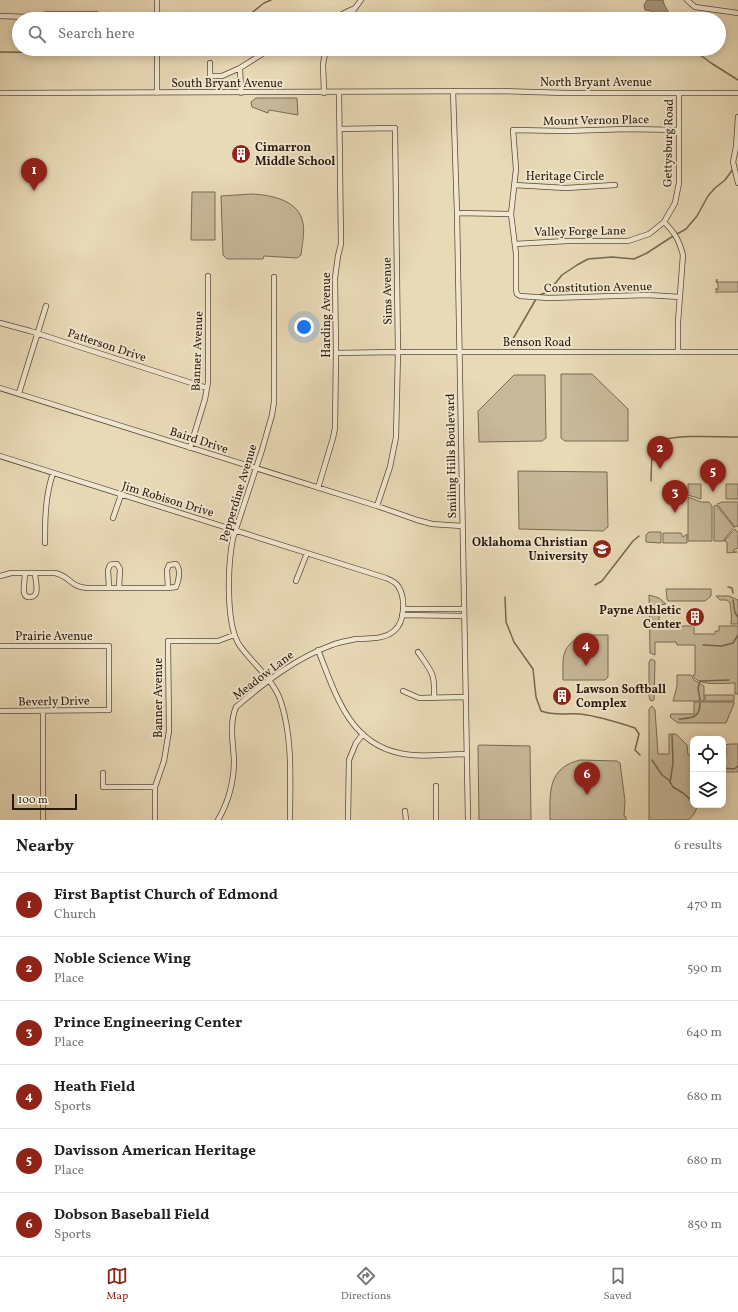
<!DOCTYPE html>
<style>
body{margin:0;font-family:Vollkorn,serif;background:#f2f2f2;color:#222}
.controls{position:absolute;right:12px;bottom:12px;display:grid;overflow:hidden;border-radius:8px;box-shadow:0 2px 10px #0003}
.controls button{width:36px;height:36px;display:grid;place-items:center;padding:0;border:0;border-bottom:1px solid #e0e0e0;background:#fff;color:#222;font:20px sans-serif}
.scale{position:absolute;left:12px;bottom:10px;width:65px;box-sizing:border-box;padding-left:4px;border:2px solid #291a0d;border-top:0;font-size:11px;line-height:14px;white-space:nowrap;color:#291a0d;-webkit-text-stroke:3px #f1e7d0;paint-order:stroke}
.you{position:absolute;left:304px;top:327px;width:14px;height:14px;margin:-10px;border:3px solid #fff;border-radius:50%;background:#1a73e8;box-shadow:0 0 0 6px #1a73e833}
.badge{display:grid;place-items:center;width:26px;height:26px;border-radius:50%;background:#8f2418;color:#fff;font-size:13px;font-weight:700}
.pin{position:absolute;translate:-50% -33px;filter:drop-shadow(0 1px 2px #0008)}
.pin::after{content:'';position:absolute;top:21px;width:14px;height:12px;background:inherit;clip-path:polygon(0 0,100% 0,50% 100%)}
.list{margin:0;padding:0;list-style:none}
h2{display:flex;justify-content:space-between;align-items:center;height:52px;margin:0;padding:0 16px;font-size:17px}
h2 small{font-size:13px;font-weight:400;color:#767676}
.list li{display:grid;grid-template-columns:26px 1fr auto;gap:12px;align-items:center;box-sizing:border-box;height:64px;padding:0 16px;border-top:1px solid #e0e0e0}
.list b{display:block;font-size:15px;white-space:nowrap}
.list p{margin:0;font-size:13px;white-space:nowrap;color:#767676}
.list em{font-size:13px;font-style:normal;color:#767676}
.icon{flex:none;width:22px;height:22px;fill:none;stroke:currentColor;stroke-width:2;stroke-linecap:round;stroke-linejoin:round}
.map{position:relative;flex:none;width:738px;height:820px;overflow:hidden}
.search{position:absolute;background:#fff;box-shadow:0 2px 10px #0003;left:12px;right:12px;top:12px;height:44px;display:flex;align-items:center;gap:10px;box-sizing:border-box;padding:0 14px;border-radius:22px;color:#767676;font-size:15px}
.sheet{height:436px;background:#fff}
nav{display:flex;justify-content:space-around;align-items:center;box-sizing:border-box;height:56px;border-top:1px solid #e0e0e0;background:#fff;font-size:11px;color:#767676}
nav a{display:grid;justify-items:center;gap:2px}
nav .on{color:#8f2418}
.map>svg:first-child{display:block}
.green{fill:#c8b99a;stroke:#786a54}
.water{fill:#a8997d;stroke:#756650}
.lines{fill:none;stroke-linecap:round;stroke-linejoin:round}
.stream{stroke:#756650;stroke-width:1.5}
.minor-casing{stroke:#594a38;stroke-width:6}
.minor{stroke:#f1e7d0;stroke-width:4.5}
.labels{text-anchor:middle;stroke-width:4;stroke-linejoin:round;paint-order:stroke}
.street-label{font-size:12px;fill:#291a0d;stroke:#f1e7d0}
.poi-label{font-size:12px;font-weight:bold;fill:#291a0d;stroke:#f1e7d0;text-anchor:start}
</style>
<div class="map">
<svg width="738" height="820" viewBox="0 0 738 820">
<rect width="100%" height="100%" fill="#e9dab7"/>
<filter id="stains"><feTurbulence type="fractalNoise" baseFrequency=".005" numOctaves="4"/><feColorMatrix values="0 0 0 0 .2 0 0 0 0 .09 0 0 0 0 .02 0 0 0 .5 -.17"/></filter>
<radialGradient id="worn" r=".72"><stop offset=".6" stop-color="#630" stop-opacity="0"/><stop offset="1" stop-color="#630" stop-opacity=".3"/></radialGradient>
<path class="green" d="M 256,98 L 297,98 L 298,115 L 269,110 L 268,113 L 252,107 L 251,102 Z
M 192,192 L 215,192 L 215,240 L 191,240 Z
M 252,194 C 271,195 299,200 303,223 C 305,233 302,244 301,255 L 297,258 L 264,256 L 263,259 L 227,259 L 223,255 L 221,196 Z
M 717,279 L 717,282 L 738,282 L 738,292 L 718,292 L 716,293 L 716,288 L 718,290 L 718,284 L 716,282 Z
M 561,374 L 592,374 L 628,409 L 628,441 L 565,441 L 561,438 Z
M 514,375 L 545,375 L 546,438 L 542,441 L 479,442 L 478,411 Z
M 518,471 L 607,472 L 608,527 L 603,531 L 519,529 Z
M 688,484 L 701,484 L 701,499 L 688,495 Z
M 726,484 L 738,484 L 738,499 L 726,499 Z
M 688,497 L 701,502 L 709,502 L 712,506 L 712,541 L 688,541 Z
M 721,502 L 738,502 L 738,526 L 735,527 L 717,504 L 720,503 Z
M 716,505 L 734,527 L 723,541 L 714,541 L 714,506 Z
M 735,529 L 738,533 L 738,548 L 733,550 L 734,552 L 737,552 L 727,553 L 727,542 L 724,541 Z
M 649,532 L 661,532 L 661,543 L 646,542 L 646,535 Z
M 663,533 L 681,533 L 683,537 L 687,534 L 687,543 L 663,543 Z
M 666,589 L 711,589 L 711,596 L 705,601 L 668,601 L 667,599 Z
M 649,595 L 659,598 L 666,604 L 659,605 L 659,626 L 694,626 L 694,634 L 715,634 L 715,631 L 719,631 L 719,626 L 738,626 L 738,694 L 735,694 L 735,683 C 724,683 697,687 693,675 L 695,675 L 695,645 L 677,645 L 676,642 L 655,642 L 655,655 L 650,653 Z
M 716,596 L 729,596 L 738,600 L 738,624 L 731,624 C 732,615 731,613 730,603 L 727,600 L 720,600 Z
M 583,635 L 608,635 L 608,677 L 605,680 L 563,680 C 563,657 560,647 583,635 Z
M 651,659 L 655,661 L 654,700 L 652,701 L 650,700 L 649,696 L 649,662 Z
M 677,675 L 691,675 L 694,680 L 704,686 L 704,701 L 673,701 L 677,686 Z
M 705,695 L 734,695 L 734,701 L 705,701 Z
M 694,702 L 734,702 L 734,704 L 726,723 L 678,723 L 670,717 L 671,714 L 694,714 Z
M 652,706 L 655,710 L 658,754 L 669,754 L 669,734 L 676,734 L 687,745 L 688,755 L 693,755 L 693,805 L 698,805 L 694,814 L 689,820 L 649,820 L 649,709 Z
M 731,744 L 738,744 L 738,772 L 723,772 L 723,755 L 726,755 L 726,747 L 723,747 L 723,745 Z
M 479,745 L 530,746 L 531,820 L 479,820 L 478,746 Z
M 580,760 L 617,761 L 620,763 L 625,801 L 624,816 L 626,817 L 626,820 L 550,820 C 550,793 547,768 580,760 Z"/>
<path class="water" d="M 647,0 L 663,0 C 664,8 671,11 668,19 L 660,19 C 655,12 654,11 645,10 L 644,5 Z"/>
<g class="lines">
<path class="stream" d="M 244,19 L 264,3 L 271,0
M 692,49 L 711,63 L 738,80
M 0,52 L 81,53 L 100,51 L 176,54 L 197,49
M 540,295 L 549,291 L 562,275 L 577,265 L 588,259 L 612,257 L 634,259 L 647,253 L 670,238 L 686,229 L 697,216 L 708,196 L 715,188 L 725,180 L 733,169
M 510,344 L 536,299
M 651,481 L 652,450 C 654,446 656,443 660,441 C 677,434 719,437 738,437
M 595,585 L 602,581 L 633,541 L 639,536
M 728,587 L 732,588 L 733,593
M 505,597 L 506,622 L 514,642 L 533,669 L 536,697 L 541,711 C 554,716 566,713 580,714 C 599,716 617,722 635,728 L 639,734 L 635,750 L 640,755
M 733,600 L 735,613 L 738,617
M 703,645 L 722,646 L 733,643 L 738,635
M 700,700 L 698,688 L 700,681 L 729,680
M 679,719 C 692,718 700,718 700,703
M 652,760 L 662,775 L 669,780 L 673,787 L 683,793 L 693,802
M 723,768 L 734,769 L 738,766
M 670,783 L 673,763 L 672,735"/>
<g class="minor-casing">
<path id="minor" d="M 157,0 L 157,19
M 687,0 L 695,7 L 738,13
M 0,16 L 29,17 L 49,14 L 96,14
M 332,19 L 355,8
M 347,19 L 361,0
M 157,49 L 157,93
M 210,63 L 210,76 L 222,76 L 240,68
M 453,91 L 457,213 L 468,820
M 0,93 L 502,91 L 566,93 L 738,93
M 241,93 L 240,68 L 270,49
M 324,93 L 323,64 L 326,49
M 738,117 L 736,147 L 733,162 L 738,183
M 340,129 L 395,128 L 398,352 L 396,437 L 390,467 L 377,506
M 679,130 L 627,129 L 565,131 L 513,130 L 516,169 L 511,214 L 516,254 L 516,290 L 517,294 L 520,296 L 549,298 L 648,295 L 680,297
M 514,185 L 566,188 L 615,185
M 457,213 L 511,214
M 515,244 L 567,241 L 628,241 L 649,234 L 664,222
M 274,277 L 274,402 L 272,415 L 262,450 L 233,538 C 228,563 225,625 240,646 C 253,664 274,680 281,702 C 293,740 290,780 290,820
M 0,323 L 30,331 L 207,388
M 678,352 L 678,322 L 683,255 C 679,240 675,233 664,222 L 675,203 L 679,183 L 679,93
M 336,353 L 398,352 L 738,352
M 0,388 L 377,506 L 417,520 L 432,524 L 462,526
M 19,393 L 46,306
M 190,448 L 205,399 L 208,382 L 208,276
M 0,456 L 386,578 C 391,580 395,582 398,586 C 406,598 405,622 394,631 C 383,640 368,638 356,639 C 348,641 340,642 332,645 C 296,658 265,682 236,707 C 229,724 233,742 234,760 C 234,782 229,801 218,820
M 318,488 L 333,438 L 335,428 L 336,353 L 335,278 L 338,256 L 341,244 L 339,93
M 113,518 L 121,495
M 45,543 C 45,519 45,497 53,473
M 25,573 C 25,579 23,587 24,593 C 26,599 34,598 36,593 C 38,588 35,578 35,573
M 0,576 L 11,573 L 55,573 C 70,576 70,587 87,588 L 168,588 L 176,587 C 179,581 181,569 176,564 L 169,565 L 167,570 L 168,588
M 296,581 L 307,553
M 109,588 L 108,570 L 110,565 L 113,564 L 117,564 L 120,569 L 119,588
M 403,609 L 463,609
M 402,615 L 464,616
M 0,646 L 109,646 L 109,710 L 0,711
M 318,650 C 335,692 348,742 399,753 C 420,758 444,754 466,754
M 418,652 C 432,672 435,673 434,698
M 403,691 L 419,698 L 466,697
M 103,773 L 103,787 L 155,787
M 436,786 L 436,820
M 405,811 L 406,820
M 43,820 L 43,711
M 155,820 L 155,787 L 164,761 L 169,731 L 168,641 L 218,641 L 234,635
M 348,820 L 349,760 L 356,743 L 363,734"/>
</g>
<use href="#minor" class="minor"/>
</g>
<defs>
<g id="building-disc" transform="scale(1)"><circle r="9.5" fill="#8f2418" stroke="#f1e7d0"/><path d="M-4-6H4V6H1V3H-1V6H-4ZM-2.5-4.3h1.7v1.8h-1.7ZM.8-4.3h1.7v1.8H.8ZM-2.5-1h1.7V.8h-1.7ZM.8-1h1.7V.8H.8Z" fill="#fff"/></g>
<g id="university-disc" transform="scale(1)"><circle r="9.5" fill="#8f2418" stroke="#f1e7d0"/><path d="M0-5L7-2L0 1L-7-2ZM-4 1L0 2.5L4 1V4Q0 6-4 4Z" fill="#fff"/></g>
</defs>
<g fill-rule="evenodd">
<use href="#building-disc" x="241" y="154"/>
<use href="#university-disc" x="602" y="549"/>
<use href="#building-disc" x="695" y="617"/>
<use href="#building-disc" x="562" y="696"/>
</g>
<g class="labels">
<g class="street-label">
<text x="596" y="86">North Bryant Avenue</text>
<text x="227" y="87">South Bryant Avenue</text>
<text transform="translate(596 120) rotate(-1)" y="4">Mount Vernon Place</text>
<text transform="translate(668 143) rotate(-89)" y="4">Gettysburg Road</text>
<text x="565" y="180">Heritage Circle</text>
<text transform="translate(580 231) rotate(-1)" y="4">Valley Forge Lane</text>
<text transform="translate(598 287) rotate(-1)" y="4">Constitution Avenue</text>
<text transform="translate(387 291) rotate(-91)" y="4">Sims Avenue</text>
<text transform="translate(326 315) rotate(-90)" y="4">Harding Avenue</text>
<text x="537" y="346">Benson Road</text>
<text transform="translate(107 345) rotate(18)" y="4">Patterson Drive</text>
<text transform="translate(197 351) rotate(-88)" y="4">Banner Avenue</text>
<text transform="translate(199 440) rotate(18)" y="4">Baird Drive</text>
<text transform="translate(451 456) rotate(-91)" y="4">Smiling Hills Boulevard</text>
<text transform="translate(238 493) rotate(-73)" y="4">Pepperdine Avenue</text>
<text transform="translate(168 499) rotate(17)" y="4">Jim Robison Drive</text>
<text x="54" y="640">Prairie Avenue</text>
<text transform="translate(263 675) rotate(-37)" y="4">Meadow Lane</text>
<text transform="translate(158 698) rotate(-90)" y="4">Banner Avenue</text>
<text transform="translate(54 701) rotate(-1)" y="4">Beverly Drive</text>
</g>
<g class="poi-label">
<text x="255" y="151">Cimarron<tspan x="255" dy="14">Middle School</tspan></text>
<text x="588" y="546" text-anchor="end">Oklahoma Christian<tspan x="588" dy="14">University</tspan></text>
<text x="681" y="614" text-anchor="end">Payne Athletic<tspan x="681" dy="14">Center</tspan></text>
<text x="576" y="693">Lawson Softball<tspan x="576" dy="14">Complex</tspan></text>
</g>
</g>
<rect width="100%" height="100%" filter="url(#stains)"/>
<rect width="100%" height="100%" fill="url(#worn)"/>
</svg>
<div class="controls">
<button><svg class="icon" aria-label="locate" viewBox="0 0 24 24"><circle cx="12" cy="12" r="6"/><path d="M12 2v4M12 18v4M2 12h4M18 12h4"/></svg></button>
<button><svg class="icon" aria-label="layers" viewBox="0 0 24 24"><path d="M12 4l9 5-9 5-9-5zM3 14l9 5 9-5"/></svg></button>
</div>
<div class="scale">100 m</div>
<div class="you"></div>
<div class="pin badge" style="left:34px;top:191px">1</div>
<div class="pin badge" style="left:660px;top:469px">2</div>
<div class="pin badge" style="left:675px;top:513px">3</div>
<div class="pin badge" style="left:586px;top:666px">4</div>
<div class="pin badge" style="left:713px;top:492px">5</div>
<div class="pin badge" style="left:587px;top:795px">6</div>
<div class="search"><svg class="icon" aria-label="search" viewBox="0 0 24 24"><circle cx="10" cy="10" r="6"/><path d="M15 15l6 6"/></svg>Search here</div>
</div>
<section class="sheet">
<h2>Nearby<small>6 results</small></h2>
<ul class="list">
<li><span class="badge">1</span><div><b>First Baptist Church of Edmond</b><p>Church</p></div><em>470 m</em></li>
<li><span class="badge">2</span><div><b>Noble Science Wing</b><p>Place</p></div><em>590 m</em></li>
<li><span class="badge">3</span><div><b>Prince Engineering Center</b><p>Place</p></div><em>640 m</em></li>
<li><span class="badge">4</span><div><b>Heath Field</b><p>Sports</p></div><em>680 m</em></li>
<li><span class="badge">5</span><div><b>Davisson American Heritage</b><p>Place</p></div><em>680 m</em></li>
<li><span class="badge">6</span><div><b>Dobson Baseball Field</b><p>Sports</p></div><em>850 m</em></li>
</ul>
</section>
<nav>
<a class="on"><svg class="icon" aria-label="map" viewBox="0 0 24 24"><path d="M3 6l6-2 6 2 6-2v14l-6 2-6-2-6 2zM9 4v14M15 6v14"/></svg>Map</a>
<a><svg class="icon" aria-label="directions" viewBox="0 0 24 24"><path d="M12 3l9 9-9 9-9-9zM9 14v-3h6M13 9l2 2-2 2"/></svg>Directions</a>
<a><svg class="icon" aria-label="saved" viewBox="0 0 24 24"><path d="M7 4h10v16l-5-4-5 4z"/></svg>Saved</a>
</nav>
